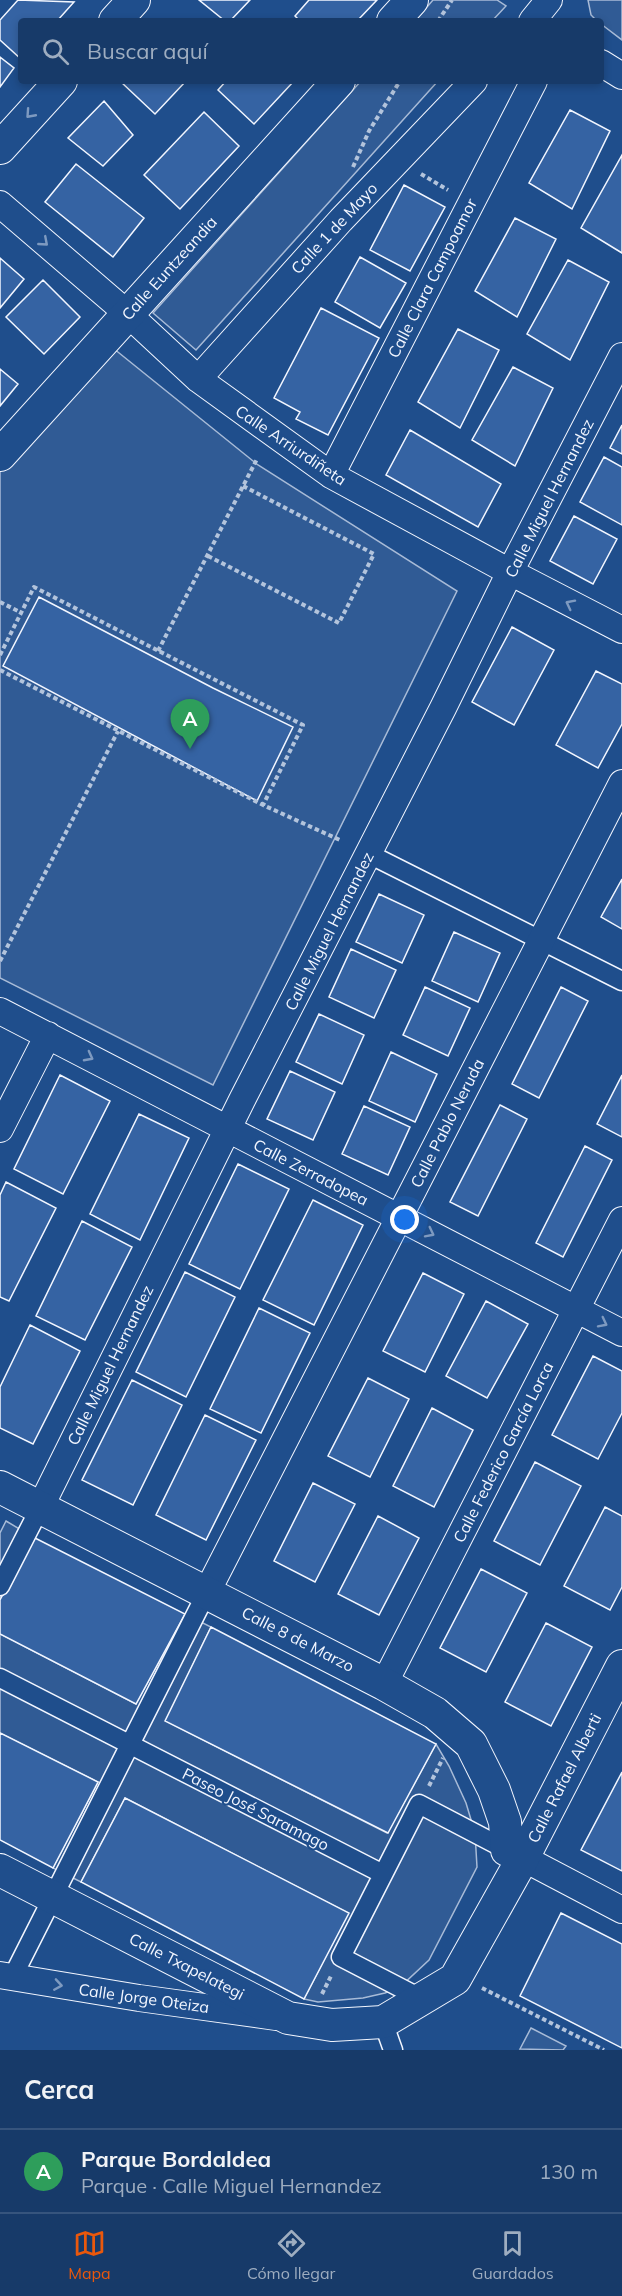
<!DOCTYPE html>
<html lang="es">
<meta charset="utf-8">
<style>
body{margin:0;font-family:Mulish,sans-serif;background:#244571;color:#f1f3f6}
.you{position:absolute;left:405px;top:1220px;width:21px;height:21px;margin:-15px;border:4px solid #fff;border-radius:50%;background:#1a73e8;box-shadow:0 0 0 9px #1a73e833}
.badge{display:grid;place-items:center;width:39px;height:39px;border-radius:50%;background:#ea580c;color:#fff;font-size:20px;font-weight:700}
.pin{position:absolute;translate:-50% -50px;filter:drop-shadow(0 2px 3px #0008)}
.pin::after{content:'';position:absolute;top:32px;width:21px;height:18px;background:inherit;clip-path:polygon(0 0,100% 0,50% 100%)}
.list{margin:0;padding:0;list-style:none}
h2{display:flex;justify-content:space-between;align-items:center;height:78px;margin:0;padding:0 24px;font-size:26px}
h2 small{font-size:20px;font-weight:400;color:#9eadc0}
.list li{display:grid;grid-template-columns:39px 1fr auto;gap:18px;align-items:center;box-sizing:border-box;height:84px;padding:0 24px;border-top:2px solid #36547d}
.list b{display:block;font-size:22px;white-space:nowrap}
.list p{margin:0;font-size:20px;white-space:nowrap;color:#9eadc0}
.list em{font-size:20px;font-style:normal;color:#9eadc0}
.icon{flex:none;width:33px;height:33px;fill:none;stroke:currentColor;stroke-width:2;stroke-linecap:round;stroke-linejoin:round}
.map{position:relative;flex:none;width:622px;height:2050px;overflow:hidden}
.search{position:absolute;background:#173a69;box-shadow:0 3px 9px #0003;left:18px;right:18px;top:18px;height:66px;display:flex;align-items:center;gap:15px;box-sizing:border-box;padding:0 21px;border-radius:6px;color:#9eadc0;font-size:22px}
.sheet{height:162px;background:#173a69}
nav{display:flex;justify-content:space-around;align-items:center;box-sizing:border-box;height:84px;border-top:2px solid #36547d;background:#173a69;font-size:16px;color:#9eadc0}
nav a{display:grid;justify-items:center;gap:3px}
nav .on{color:#ea580c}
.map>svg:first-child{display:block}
.built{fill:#305b95;stroke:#a8bbd7;stroke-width:1.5}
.building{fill:#3563a3;stroke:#f2f6ff;stroke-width:1.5}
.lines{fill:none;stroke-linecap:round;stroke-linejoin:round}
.pedestrian-casing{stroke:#f2f6ff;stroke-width:21}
.minor-casing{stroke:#f2f6ff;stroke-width:28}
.tertiary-casing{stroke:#f2f6ff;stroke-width:34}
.path{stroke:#b3c4dc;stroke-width:4;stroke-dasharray:4.5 3;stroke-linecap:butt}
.pedestrian{stroke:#1f4e8c;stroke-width:18}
.minor{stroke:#1f4e8c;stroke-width:26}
.tertiary{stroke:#1f4e8c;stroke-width:32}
.oneway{stroke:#7e9ac0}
.labels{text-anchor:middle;stroke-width:4.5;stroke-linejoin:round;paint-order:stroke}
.street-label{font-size:16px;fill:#f2f6ff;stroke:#1f4e8c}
</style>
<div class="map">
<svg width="622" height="2050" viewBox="0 0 622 2050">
<rect width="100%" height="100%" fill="#1f4e8c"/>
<path class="built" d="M 433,0 L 497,0 L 506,6 L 492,21 L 415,21 Z
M 588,0 L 622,0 L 622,40 L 601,24 L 601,21 L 597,21 L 591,15 Z
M 361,81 L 438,81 L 196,350 L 153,313 Z
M 103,340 L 258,465 L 457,591 L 213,1085 L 0,978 L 0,455 Z
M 6,1521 L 33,1537 L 0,1600 L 0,1533 Z
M 185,1614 L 211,1627 L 166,1721 L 387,1833 L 436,1744 L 449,1766 L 466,1803 L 475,1833 L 477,1867 L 429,1960 L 400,1987 L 385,1993 L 363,1998 L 318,2002 L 304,1999 L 348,1913 L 125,1798 L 81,1882 L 53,1868 L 98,1782 L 0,1733 L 0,1634 L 136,1704 Z
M 531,2028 L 566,2046 L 563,2050 L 520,2049 Z"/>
<path class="building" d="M 18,0 L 74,2 L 57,21 L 21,21 L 21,59 L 0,40 L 0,20 Z
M 199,0 L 250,0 L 230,21 L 225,21 Z
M 309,0 L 377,0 L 357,21 L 300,21 L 295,16 Z
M 0,57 L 14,68 L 0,87 Z
M 120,81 L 186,81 L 155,114 Z
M 226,81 L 294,81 L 254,124 L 218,90 Z
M 104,101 L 133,135 L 103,166 L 68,138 Z
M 570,110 L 610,131 L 572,209 L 529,183 Z
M 204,112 L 239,146 L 180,209 L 144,175 Z
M 622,155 L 622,253 L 581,228 Z
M 76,164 L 144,218 L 113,257 L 45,202 Z
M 404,185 L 445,207 L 410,271 L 370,250 Z
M 515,218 L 556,239 L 517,317 L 475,291 Z
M 360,257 L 406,283 L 380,328 L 335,302 Z
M 0,258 L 24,279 L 0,308 Z
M 568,260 L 609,282 L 570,360 L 527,334 Z
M 43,280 L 80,317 L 44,354 L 6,317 Z
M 321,308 L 379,338 L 328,435 L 296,419 L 300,412 L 274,398 Z
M 458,329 L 499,350 L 460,428 L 418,402 Z
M 513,367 L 553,388 L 515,466 L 472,440 Z
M 0,369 L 18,384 L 0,406 Z
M 622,425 L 622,454 L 610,448 Z
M 410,430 L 501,484 L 478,527 L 386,475 Z
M 604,457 L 622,467 L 622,525 L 580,502 Z
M 574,516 L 617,539 L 593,584 L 550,561 Z
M 39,597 L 213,688 L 293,727 L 257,801 L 3,666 Z
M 512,627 L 554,650 L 514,725 L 472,702 Z
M 596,671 L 622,684 L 622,724 L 598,768 L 556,745 Z
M 622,879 L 622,929 L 601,917 Z
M 379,894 L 424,915 L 402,963 L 356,942 Z
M 454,932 L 500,953 L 478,1002 L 432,981 Z
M 351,949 L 396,970 L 374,1018 L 329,997 Z
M 425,987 L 470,1008 L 448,1056 L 403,1035 Z
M 561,987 L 588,1001 L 539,1098 L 512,1084 Z
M 319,1014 L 364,1035 L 342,1084 L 296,1062 Z
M 391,1052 L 437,1074 L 415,1122 L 369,1101 Z
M 290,1071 L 335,1092 L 313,1140 L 267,1119 Z
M 60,1075 L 110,1101 L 63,1194 L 14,1169 Z
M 622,1075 L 622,1137 L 597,1124 Z
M 500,1105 L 527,1119 L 478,1216 L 450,1202 Z
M 364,1106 L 410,1127 L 388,1175 L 342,1154 Z
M 139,1114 L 189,1138 L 140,1240 L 90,1214 Z
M 585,1146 L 612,1160 L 563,1257 L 536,1243 Z
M 238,1164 L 289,1189 L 240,1289 L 189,1264 Z
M 6,1182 L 56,1208 L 9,1301 L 0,1297 L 0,1195 Z
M 313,1200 L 363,1225 L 314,1325 L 263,1300 Z
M 82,1221 L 132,1247 L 85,1340 L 36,1316 Z
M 185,1272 L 235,1297 L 186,1397 L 136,1372 Z
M 423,1273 L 464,1294 L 425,1372 L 383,1351 Z
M 486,1301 L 528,1324 L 487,1398 L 446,1376 Z
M 259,1308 L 310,1333 L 261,1433 L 210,1409 Z
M 30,1325 L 80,1351 L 33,1444 L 0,1428 L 0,1387 Z
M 593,1356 L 622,1371 L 622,1413 L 598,1459 L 552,1435 Z
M 368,1378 L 409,1399 L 370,1477 L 328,1456 Z
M 132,1380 L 182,1405 L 133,1505 L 82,1480 Z
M 432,1408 L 473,1430 L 434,1507 L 393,1486 Z
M 205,1415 L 256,1440 L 206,1540 L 156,1515 Z
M 535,1462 L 581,1486 L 540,1565 L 494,1541 Z
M 313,1483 L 355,1504 L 315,1582 L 274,1561 Z
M 605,1507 L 622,1516 L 622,1587 L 610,1610 L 564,1586 Z
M 378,1516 L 419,1538 L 379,1615 L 338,1594 Z
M 33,1537 L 185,1614 L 136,1704 L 0,1634 L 0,1600 Z
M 481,1569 L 527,1593 L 486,1672 L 440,1648 Z
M 546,1623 L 592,1647 L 551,1726 L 505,1702 Z
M 211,1627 L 436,1744 L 388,1833 L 165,1721 Z
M 0,1733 L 98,1782 L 53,1868 L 0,1840 Z
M 622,1772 L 622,1871 L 581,1850 Z
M 125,1798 L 349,1913 L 304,1999 L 81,1882 Z
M 561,1913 L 622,1944 L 622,2048 L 520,1996 Z"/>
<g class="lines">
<g class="pedestrian-casing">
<path id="pedestrian" d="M 369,854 L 622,981
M 0,1586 L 40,1508
M 0,1678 L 383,1874
M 12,1978 L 207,1592
M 424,2000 L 341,1957 L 419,1804 L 507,1850
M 383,2022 L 393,2050"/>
</g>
<g class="minor-casing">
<path id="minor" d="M 532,21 L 549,0
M 601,63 L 622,76
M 0,204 L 128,314 L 198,379 L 331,475 L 510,572 L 622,630
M 198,379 L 341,220 L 474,81
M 331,475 L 534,81
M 0,1011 L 622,1333
M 0,1129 L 48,1035
M 40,1508 L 242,1100 L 443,708 L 510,572 L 622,356
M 207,1592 L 622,783
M 384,1684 L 622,1220
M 523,1858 L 622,1910
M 0,1975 L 139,1998 L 276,2017"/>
</g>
<g class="tertiary-casing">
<path id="tertiary" d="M 115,21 L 134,0
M 393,21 L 412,0
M 0,148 L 61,81
M 0,455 L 339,81
M 0,1487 L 384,1684 L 435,1713 L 471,1744 L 494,1790 L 505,1822 L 507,1850 L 523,1858
M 0,1870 L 288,2018 L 332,2025 L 383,2022 L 455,1979 L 523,1858 L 622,1666"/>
</g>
<path class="path" d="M 438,21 L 452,0
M 353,167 L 369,131 L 400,81
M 421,174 L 448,190
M 208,556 L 339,623 L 374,554 L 243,486
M 0,602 L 22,613
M 158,651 L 257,459
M 0,655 L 34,587 L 303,725 L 263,805
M 0,670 L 263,805 L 342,841
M 0,961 L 118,731
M 429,1786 L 443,1758
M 482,1988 L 604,2050
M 322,1994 L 331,1976"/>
<use href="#pedestrian" class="pedestrian"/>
<use href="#minor" class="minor"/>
<use href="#tertiary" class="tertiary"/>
</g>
<defs><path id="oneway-chevron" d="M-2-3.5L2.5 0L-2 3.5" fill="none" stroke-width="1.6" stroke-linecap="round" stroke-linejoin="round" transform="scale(1.5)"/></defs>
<g class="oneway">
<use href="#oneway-chevron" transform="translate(30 114) rotate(132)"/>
<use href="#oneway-chevron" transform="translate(44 242) rotate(41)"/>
<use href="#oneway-chevron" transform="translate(570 604) rotate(-153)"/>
<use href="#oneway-chevron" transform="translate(89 1057) rotate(28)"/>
<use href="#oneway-chevron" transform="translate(430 1233) rotate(27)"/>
<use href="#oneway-chevron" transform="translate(603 1323) rotate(27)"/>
<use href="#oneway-chevron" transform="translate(58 1985) rotate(9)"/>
</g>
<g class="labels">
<g class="street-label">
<text transform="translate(334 228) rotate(-47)" y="6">Calle 1 de Mayo</text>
<text transform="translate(169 268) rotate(-48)" y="6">Calle Euntzeandia</text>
<text transform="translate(432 278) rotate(-63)" y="6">Calle Clara Campoamor</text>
<text transform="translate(291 445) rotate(34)" y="6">Calle Arriurdiñeta</text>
<text transform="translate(549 498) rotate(-63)" y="6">Calle Miguel Hernandez</text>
<text transform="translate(329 931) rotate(-63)" y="6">Calle Miguel Hernandez</text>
<text transform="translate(447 1123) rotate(-63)" y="6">Calle Pablo Neruda</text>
<text transform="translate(311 1172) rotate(27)" y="6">Calle Zerradopea</text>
<text transform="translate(110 1365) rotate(-64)" y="6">Calle Miguel Hernandez</text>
<text transform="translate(503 1452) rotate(-63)" y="6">Calle Federico García Lorca</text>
<text transform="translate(298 1639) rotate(27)" y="6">Calle 8 de Marzo</text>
<text transform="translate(564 1778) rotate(-63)" y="6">Calle Rafael Alberti</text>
<text transform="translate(256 1809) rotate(27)" y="6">Paseo José Saramago</text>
<text transform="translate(187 1966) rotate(27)" y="6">Calle Txapelategi</text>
<text transform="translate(144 1998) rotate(8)" y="6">Calle Jorge Oteiza</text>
</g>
</g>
</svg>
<div class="you"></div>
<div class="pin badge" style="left:190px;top:749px;background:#2e9e5b">A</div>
<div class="search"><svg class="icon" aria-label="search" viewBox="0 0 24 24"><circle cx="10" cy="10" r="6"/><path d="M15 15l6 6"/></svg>Buscar aquí</div>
</div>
<section class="sheet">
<h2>Cerca<small></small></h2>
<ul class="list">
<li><span class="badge" style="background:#2e9e5b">A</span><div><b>Parque Bordaldea</b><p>Parque · Calle Miguel Hernandez</p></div><em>130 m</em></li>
</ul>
</section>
<nav>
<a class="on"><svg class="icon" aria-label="map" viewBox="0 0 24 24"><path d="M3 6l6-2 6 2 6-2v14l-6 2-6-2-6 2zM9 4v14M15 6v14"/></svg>Mapa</a>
<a><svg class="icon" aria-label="directions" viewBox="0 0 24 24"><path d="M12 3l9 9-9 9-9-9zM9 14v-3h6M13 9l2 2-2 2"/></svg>Cómo llegar</a>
<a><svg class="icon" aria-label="saved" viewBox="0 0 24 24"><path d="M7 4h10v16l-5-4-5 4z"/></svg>Guardados</a>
</nav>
